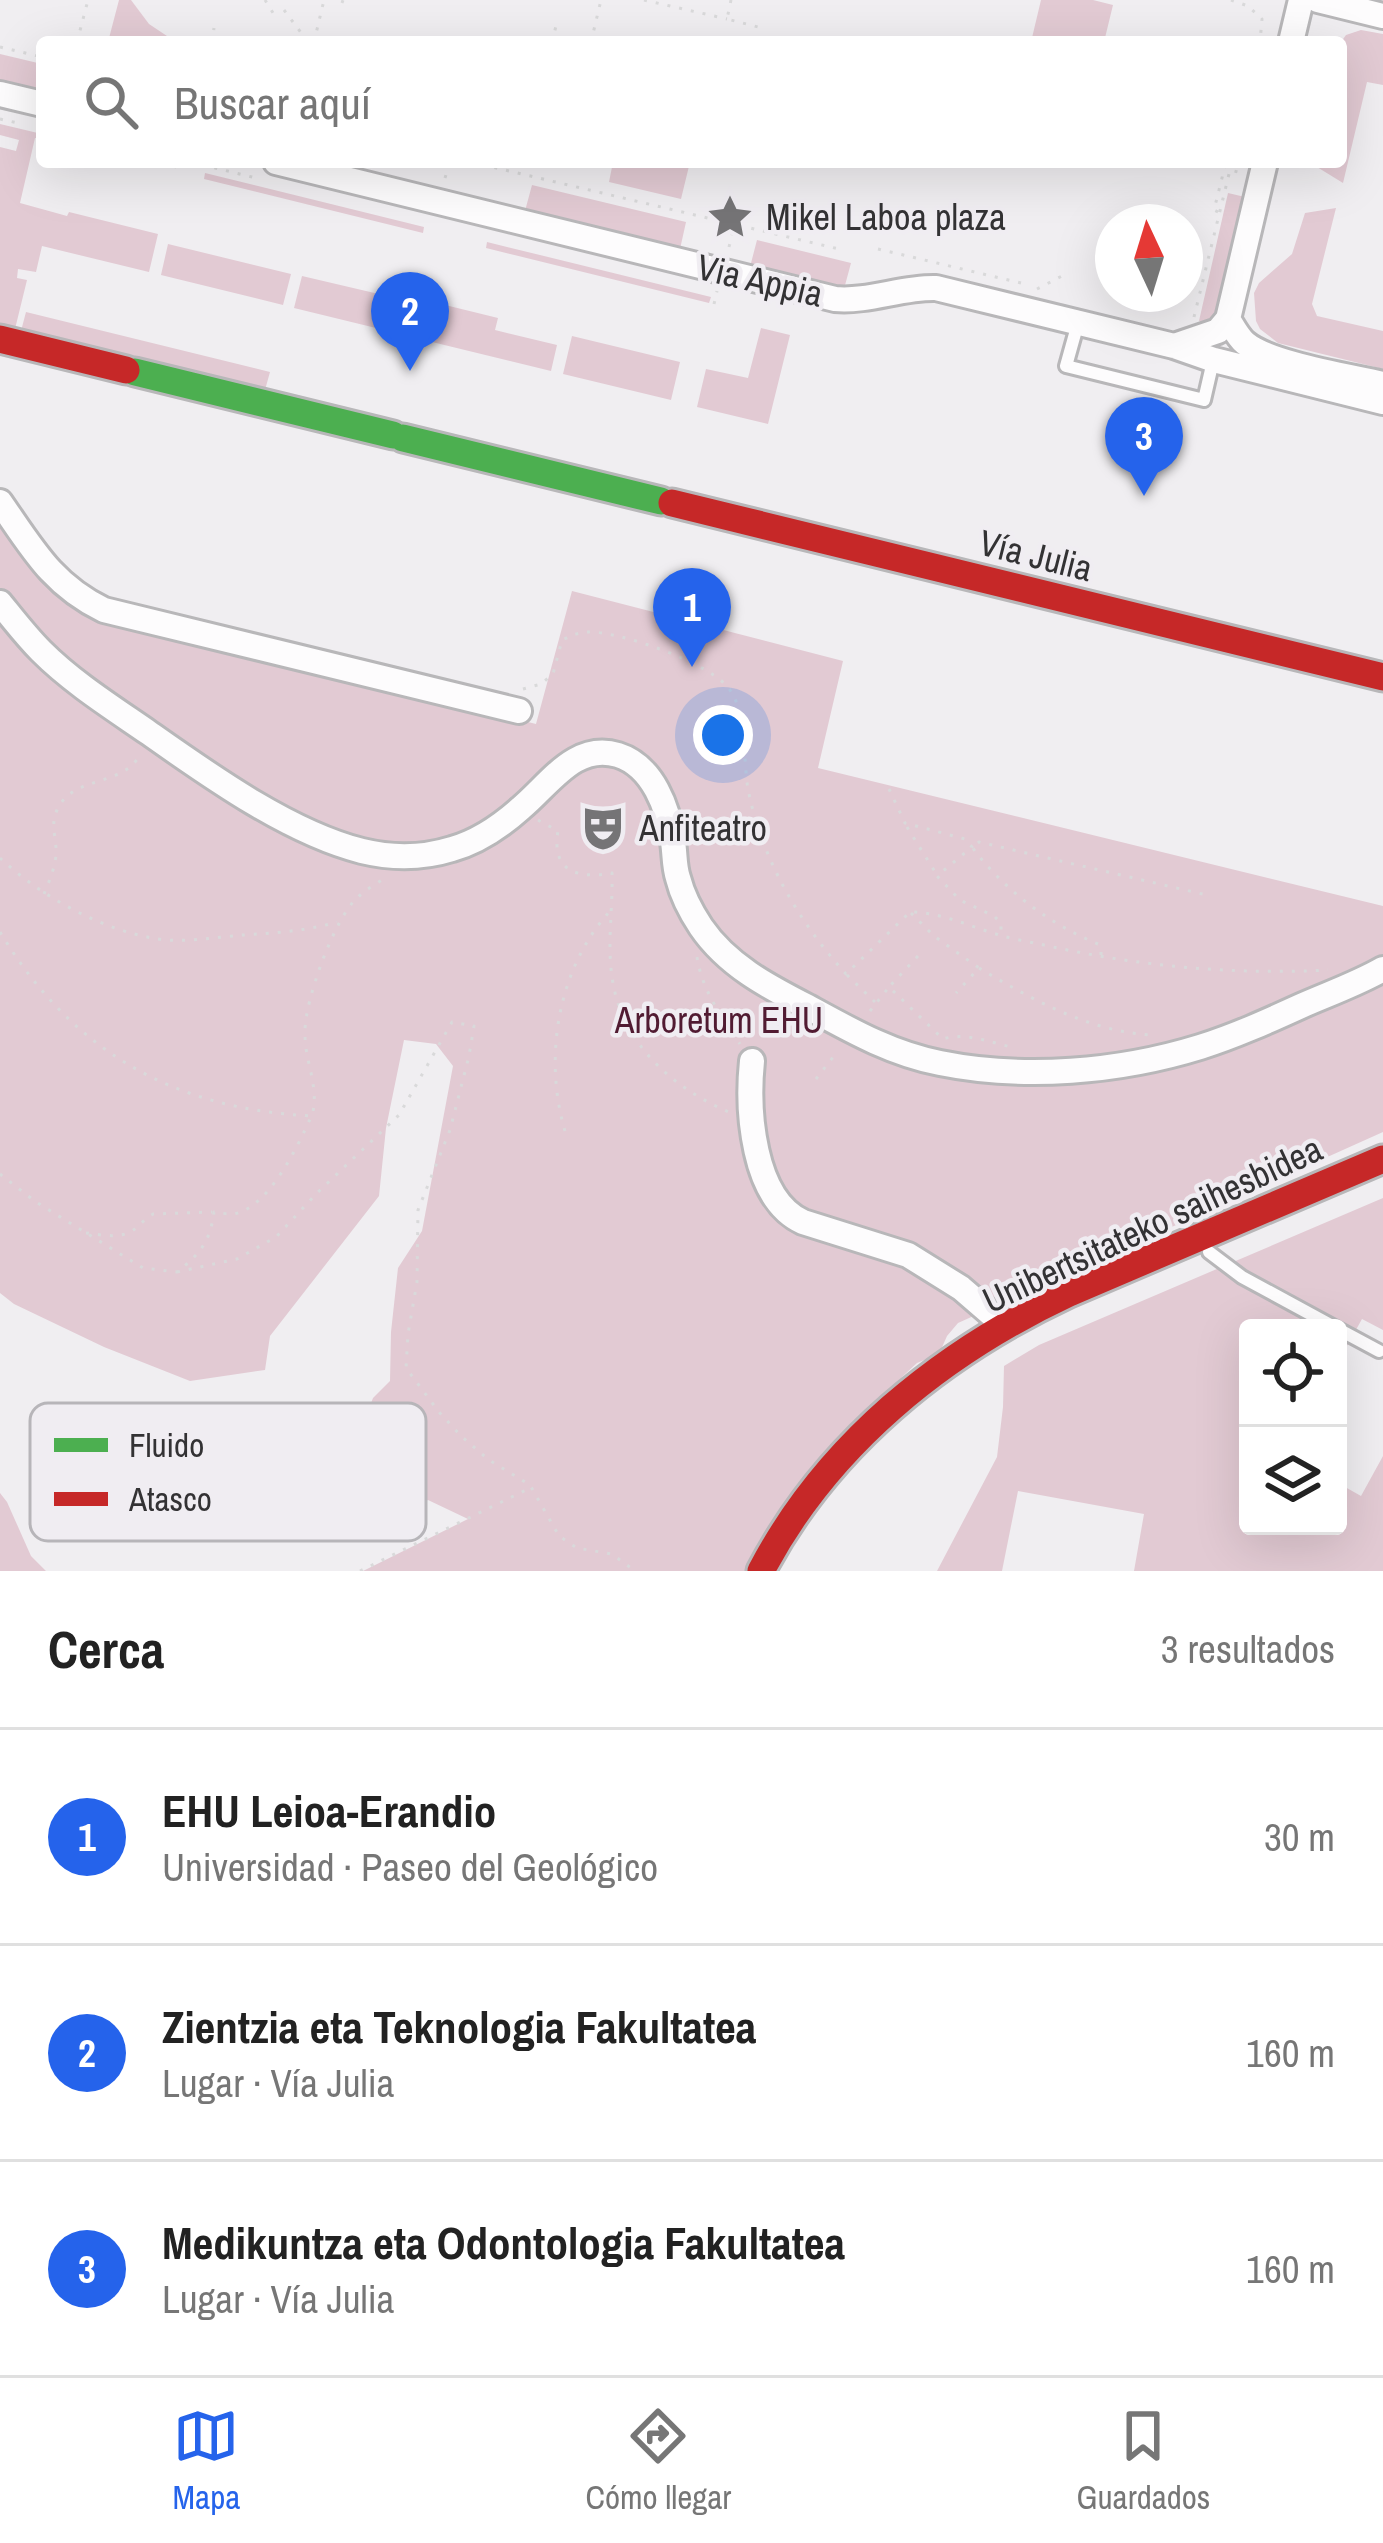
<!DOCTYPE html>
<html lang="es">
<meta charset="utf-8">
<style>
body{margin:0;font-family:"Archivo Narrow",sans-serif;background:#f6f6f6;color:#222}
.controls{position:absolute;right:36px;bottom:36px;display:grid;overflow:hidden;border-radius:12px;box-shadow:0 12px 48px #0002}
.controls button{width:108px;height:108px;display:grid;place-items:center;padding:0;border:0;border-bottom:3px solid #e0e0e0;background:#fff;color:#222;font:60px sans-serif}
.compass{position:absolute;left:1095px;top:204px;width:108px;height:108px;border-radius:50%;background:#fff;box-shadow:0 12px 48px #0002;rotate:356deg}
.you{position:absolute;left:723px;top:735px;width:42px;height:42px;margin:-30px;border:9px solid #fff;border-radius:50%;background:#1a73e8;box-shadow:0 0 0 18px #1a73e833}
.badge{display:grid;place-items:center;width:78px;height:78px;border-radius:50%;background:#2563eb;color:#fff;font-size:39px;font-weight:700}
.pin{position:absolute;translate:-50% -99px;filter:drop-shadow(0 3px 6px #0008)}
.pin::after{content:'';position:absolute;top:63px;width:42px;height:36px;background:inherit;clip-path:polygon(0 0,100% 0,50% 100%)}
.list{margin:0;padding:0;list-style:none}
h2{display:flex;justify-content:space-between;align-items:center;height:156px;margin:0;padding:0 48px;font-size:51px}
h2 small{font-size:39px;font-weight:400;color:#767676}
.list li{display:grid;grid-template-columns:78px 1fr auto;gap:36px;align-items:center;box-sizing:border-box;height:216px;padding:0 48px;border-top:3px solid #e0e0e0}
.list b{display:block;font-size:45px;white-space:nowrap}
.list p{margin:0;font-size:39px;white-space:nowrap;color:#767676}
.list em{font-size:39px;font-style:normal;color:#767676}
.icon{flex:none;width:66px;height:66px;fill:none;stroke:currentColor;stroke-width:2;stroke-linecap:round;stroke-linejoin:round}
.map{position:relative;flex:none;width:1383px;height:1571px;overflow:hidden}
.search{position:absolute;background:#fff;box-shadow:0 12px 48px #0002;left:36px;right:36px;top:36px;height:132px;display:flex;align-items:center;gap:30px;box-sizing:border-box;padding:0 42px;border-radius:12px;color:#767676;font-size:45px}
.sheet{height:804px;background:#fff}
nav{display:flex;justify-content:space-around;align-items:center;box-sizing:border-box;height:168px;border-top:3px solid #e0e0e0;background:#fff;font-size:33px;color:#767676}
nav a{display:grid;justify-items:center;gap:6px}
nav .on{color:#2563eb}
.map>svg:first-child{display:block}
.green{fill:#e2cad3}
.lines{fill:none;stroke-linecap:round;stroke-linejoin:round}
.lane-casing{stroke:#b8b7b9;stroke-width:18}
.street-casing{stroke:#b8b7b9;stroke-width:30}
.fast-casing{stroke:#b8b7b9;stroke-width:33}
.jam-casing{stroke:#b8b7b9;stroke-width:33}
.path{stroke:#d9d9da;stroke-width:3;stroke-dasharray:3 9;stroke-linecap:butt}
.lane{stroke:#fdfcfd;stroke-width:12}
.street{stroke:#fdfcfd;stroke-width:24}
.fast{stroke:#4caf50;stroke-width:27}
.jam{stroke:#c62828;stroke-width:27}
.labels{text-anchor:middle;stroke-width:9;stroke-linejoin:round;paint-order:stroke}
.poi-label{font-size:36px;fill:#333234;stroke:#f0edf2;text-anchor:start}
.street-label{font-size:36px;fill:#333234;stroke:#f0edf2}
.park-label{font-size:36px;fill:#511b32;stroke:#f0edf2}
.key{fill:#f0edf2;stroke:#b7b5b9;stroke-width:3}
.key-label{font-size:33px;fill:#333234}
</style>
<div class="map">
<svg width="1383" height="1571" viewBox="0 0 1383 1571">
<rect width="100%" height="100%" fill="#f0eef1"/>
<path class="green" d="M 119,0 L 131,0 L 149,24 L 176,42 L 108,42 Z
M 1041,0 L 1093,0 L 1113,5 L 1104,42 L 1031,42 Z
M 1361,30 L 1383,34 L 1383,85 L 1367,82 L 1343,183 L 1317,167 L 1317,162 L 1341,162 L 1341,42 L 1346,35 Z
M 0,54 L 42,64 L 42,93 L 0,83 Z
M 0,124 L 42,134 L 42,139 L 35,138 L 20,203 L 67,216 L 69,212 L 158,234 L 149,272 L 42,246 L 36,272 L 18,269 L 17,278 L 27,280 L 15,329 L 0,325 L 0,147 L 16,151 L 19,140 L 0,135 Z
M 613,162 L 690,162 L 681,199 L 609,182 Z
M 205,173 L 424,227 L 423,233 L 204,179 Z
M 532,185 L 686,222 L 680,249 L 525,211 Z
M 1228,193 L 1245,197 L 1218,310 L 1207,323 L 1199,321 Z
M 1336,208 L 1312,304 L 1317,316 L 1383,331 L 1383,369 L 1278,343 L 1260,329 L 1256,321 L 1254,293 L 1259,283 L 1292,254 L 1305,213 Z
M 757,240 L 851,263 L 844,289 L 750,267 Z
M 487,242 L 711,297 L 709,303 L 486,248 Z
M 168,244 L 291,274 L 283,305 L 161,275 Z
M 302,276 L 383,295 L 385,290 L 426,300 L 417,338 L 294,308 Z
M 437,303 L 498,318 L 495,330 L 557,345 L 551,371 L 428,341 Z
M 26,312 L 270,372 L 265,390 L 21,331 Z
M 761,328 L 790,335 L 768,424 L 697,407 L 706,369 L 748,378 Z
M 572,336 L 680,362 L 671,400 L 563,374 Z
M 0,518 L 90,614 L 536,724 L 572,591 L 843,661 L 818,768 L 1383,906 L 1383,1132 L 958,1323 L 947,1336 L 939,1354 L 917,1363 L 903,1376 L 747,1571 L 363,1571 L 468,1519 L 428,1500 L 399,1513 L 371,1496 L 397,1457 L 358,1437 L 373,1398 L 390,1381 L 391,1332 L 398,1268 L 422,1231 L 453,1066 L 436,1044 L 404,1040 L 386,1128 L 379,1196 L 270,1336 L 265,1370 L 190,1381 L 104,1347 L 14,1304 L 0,1293 Z
M 1383,1198 L 1383,1330 L 1362,1319 L 1338,1362 L 1338,1328 L 1248,1328 L 1248,1526 L 1338,1526 L 1338,1483 L 1361,1496 L 1383,1456 L 1383,1571 L 1134,1571 L 1144,1514 L 1018,1491 L 1002,1571 L 937,1571 L 997,1457 L 1003,1407 L 1004,1366 L 1039,1345 Z
M 0,1493 L 7,1502 L 31,1556 L 46,1571 L 0,1571 Z"/>
<g class="lines">
<g class="lane-casing">
<path id="lane" d="M 1078,323 L 1066,366 L 1204,400 L 1213,361
M 1209,1252 L 1242,1277 L 1336,1328
M 1338,1329 L 1379,1351"/>
</g>
<g class="street-casing">
<path id="street" d="M 1318,0 L 1383,16
M 1291,42 L 1301,0
M 0,94 L 42,104
M 276,162 L 835,299 C 869,302 902,287 936,288 L 1174,346 L 1214,360 L 1383,402
M 1265,162 L 1228,319 C 1233,327 1238,337 1245,343 C 1270,364 1349,376 1383,384
M 1174,346 L 1218,331 L 1228,319
M 0,502 C 32,548 52,585 104,610 L 519,711
M 0,603 C 13,619 26,636 41,651 C 73,683 113,708 149,733 C 210,776 290,833 362,851 C 391,858 423,858 452,849 C 477,842 502,825 521,808 C 550,784 575,742 618,755 C 653,766 668,808 673,842 C 675,854 674,866 678,878 C 682,894 691,912 701,927 C 727,965 767,986 808,1007 C 850,1030 892,1054 940,1063 C 1024,1080 1119,1072 1200,1047 C 1235,1036 1268,1021 1301,1006 C 1328,994 1357,984 1383,969
M 752,1061 C 747,1109 752,1199 803,1222 L 908,1255 L 961,1288 L 1005,1326"/>
</g>
<g class="fast-casing">
<path id="fast" d="M 135,372 L 393,435
M 403,438 L 661,501"/>
</g>
<g class="jam-casing">
<path id="jam" d="M 0,339 L 126,370
M 672,503 L 1383,677
M 761,1571 C 827,1445 941,1353 1069,1293 L 1383,1159"/>
</g>
<path class="path" d="M 265,0 L 275,16
M 644,0 L 727,19
M 731,0 L 727,19 L 758,27
M 1231,0 L 1248,6 L 1262,19 L 1260,42
M 342,3 L 343,0
M 284,10 L 308,42
M 77,42 L 88,0
M 212,42 L 214,28
M 314,42 L 324,0
M 332,42 L 333,39
M 552,42 L 556,26
M 591,42 L 601,0
M 0,47 L 42,57
M 0,119 L 22,124
M 162,162 L 179,168
M 191,162 L 260,179
M 471,162 L 843,250
M 445,178 L 450,162
M 1218,212 L 1214,210 L 1226,162
M 729,247 L 734,227
M 878,249 L 1021,283
M 1037,289 L 1062,276
M 714,304 L 717,291
M 1194,317 L 1230,170 L 1242,173
M 523,689 L 541,684 L 553,674 L 562,640 C 571,636 578,632 588,632 C 620,631 713,664 730,690 C 747,714 743,761 748,789 C 762,860 799,922 846,974 L 910,912 C 940,912 969,926 999,935 C 1013,939 1029,942 1044,945 C 1138,966 1232,975 1328,970
M 889,789 L 905,823 L 965,839 L 972,847 L 937,876 L 960,900 L 994,916 L 1001,923 L 1001,936
M 538,820 L 558,831 C 551,872 578,879 612,873 C 613,908 607,943 612,977 C 621,1043 672,1088 731,1113
M 907,827 L 937,875
M 0,858 C 42,897 101,930 158,939 C 186,943 216,937 243,935 C 275,933 306,931 337,922
M 44,894 C 50,879 57,864 56,848 C 55,834 51,823 57,810 C 71,780 107,785 130,767 C 132,766 141,755 142,753
M 911,913 L 934,936 L 979,968 L 956,993
M 0,932 C 72,1051 173,1109 312,1116 C 320,1085 304,1062 305,1031 C 305,1000 334,920 356,899 C 365,890 377,883 387,877
M 1101,955 L 1101,948 L 1098,944 C 1049,924 1003,889 972,847 L 979,842 L 1211,896
M 918,956 L 889,987 L 943,1039 C 965,1032 989,1042 1011,1047
M 697,957 C 702,990 722,1018 740,1044
M 979,968 C 1031,999 1092,1033 1154,1035
M 847,975 L 875,1002
M 870,1011 L 889,987
M 816,1079 L 837,1052
M 565,1131 C 543,1057 558,967 611,910
M 0,1174 L 36,1202 L 143,1268 L 177,1272 C 200,1254 210,1242 214,1212 C 217,1213 230,1214 233,1214 C 268,1209 298,1146 311,1117
M 86,1233 C 103,1235 124,1240 137,1227 C 142,1223 147,1217 153,1214 L 212,1212
M 177,1272 L 237,1259 L 276,1237 L 317,1193 L 399,1115 L 452,1022 L 474,1026 L 469,1056 L 450,1130 L 418,1210 L 417,1282 L 408,1334 L 406,1368 L 439,1412 L 461,1436 L 489,1460 L 530,1485 L 559,1536 L 577,1548 L 612,1554 L 635,1571
M 360,1571 L 528,1489"/>
<use href="#lane" class="lane"/>
<use href="#street" class="street"/>
<use href="#fast" class="fast"/>
<use href="#jam" class="jam"/>
</g>
<defs>
<g id="sight-bare" transform="scale(3.6)"><path d="M0-6L1.8-2.2L6-1.7L2.9 1.2L3.7 5.4L0 3.3L-3.7 5.4L-2.9 1.2L-6-1.7L-1.8-2.2Z" fill="#757476" stroke="#f0edf2" stroke-width="2.5" paint-order="stroke"/></g>
<g id="theatre-bare" transform="scale(3.6)"><path d="M-5-5.5Q0-4 5-5.5V0Q5 5 0 6Q-5 5-5 0ZM-3.3-2.5H-1v1.5H-3.3ZM1-2.5H3.3v1.5H1ZM-2.8 1Q0 5.5 2.8 1Z" fill="#757476" stroke="#f0edf2" stroke-width="2.5" paint-order="stroke"/></g>
</defs>
<g fill-rule="evenodd">
<use href="#sight-bare" x="730" y="217"/>
<use href="#theatre-bare" x="603" y="828"/>
</g>
<g class="labels">
<g class="poi-label">
<text x="766" y="230">Mikel Laboa plaza</text>
<text x="639" y="841">Anfiteatro</text>
</g>
<g class="street-label">
<text transform="translate(760 280) rotate(13)" y="13">Via Appia</text>
<text transform="translate(1036 555) rotate(14)" y="13">Vía Julia</text>
<text transform="translate(1152 1224) rotate(-25)" y="13">Unibertsitateko saihesbidea</text>
</g>
<g class="park-label">
<text x="719" y="1033">Arboretum EHU</text>
</g>
</g>
<rect x="30" y="1403" width="396" height="138" rx="18" class="key"/>
<rect x="54" y="1438" width="54" height="14" fill="#4caf50"/>
<rect x="54" y="1492" width="54" height="14" fill="#c62828"/>
<g class="key-label">
<text x="129" y="1457">Fluido</text>
<text x="129" y="1511">Atasco</text>
</g>
</svg>
<div class="controls">
<button><svg class="icon" aria-label="locate" viewBox="0 0 24 24"><circle cx="12" cy="12" r="6"/><path d="M12 2v4M12 18v4M2 12h4M18 12h4"/></svg></button>
<button><svg class="icon" aria-label="layers" viewBox="0 0 24 24"><path d="M12 4l9 5-9 5-9-5zM3 14l9 5 9-5"/></svg></button>
</div>
<svg class="compass" viewBox="-18 -18 36 36"><path d="M0-13l5 13h-10z" fill="#e53935"/><path d="M0 13l5-13h-10z" fill="#767676"/></svg>
<div class="you"></div>
<div class="pin badge" style="left:692px;top:667px">1</div>
<div class="pin badge" style="left:410px;top:371px">2</div>
<div class="pin badge" style="left:1144px;top:496px">3</div>
<div class="search"><svg class="icon" aria-label="search" viewBox="0 0 24 24"><circle cx="10" cy="10" r="6"/><path d="M15 15l6 6"/></svg>Buscar aquí</div>
</div>
<section class="sheet">
<h2>Cerca<small>3 resultados</small></h2>
<ul class="list">
<li><span class="badge">1</span><div><b>EHU Leioa-Erandio</b><p>Universidad · Paseo del Geológico</p></div><em>30 m</em></li>
<li><span class="badge">2</span><div><b>Zientzia eta Teknologia Fakultatea</b><p>Lugar · Vía Julia</p></div><em>160 m</em></li>
<li><span class="badge">3</span><div><b>Medikuntza eta Odontologia Fakultatea</b><p>Lugar · Vía Julia</p></div><em>160 m</em></li>
</ul>
</section>
<nav>
<a class="on"><svg class="icon" aria-label="map" viewBox="0 0 24 24"><path d="M3 6l6-2 6 2 6-2v14l-6 2-6-2-6 2zM9 4v14M15 6v14"/></svg>Mapa</a>
<a><svg class="icon" aria-label="directions" viewBox="0 0 24 24"><path d="M12 3l9 9-9 9-9-9zM9 14v-3h6M13 9l2 2-2 2"/></svg>Cómo llegar</a>
<a><svg class="icon" aria-label="saved" viewBox="0 0 24 24"><path d="M7 4h10v16l-5-4-5 4z"/></svg>Guardados</a>
</nav>
